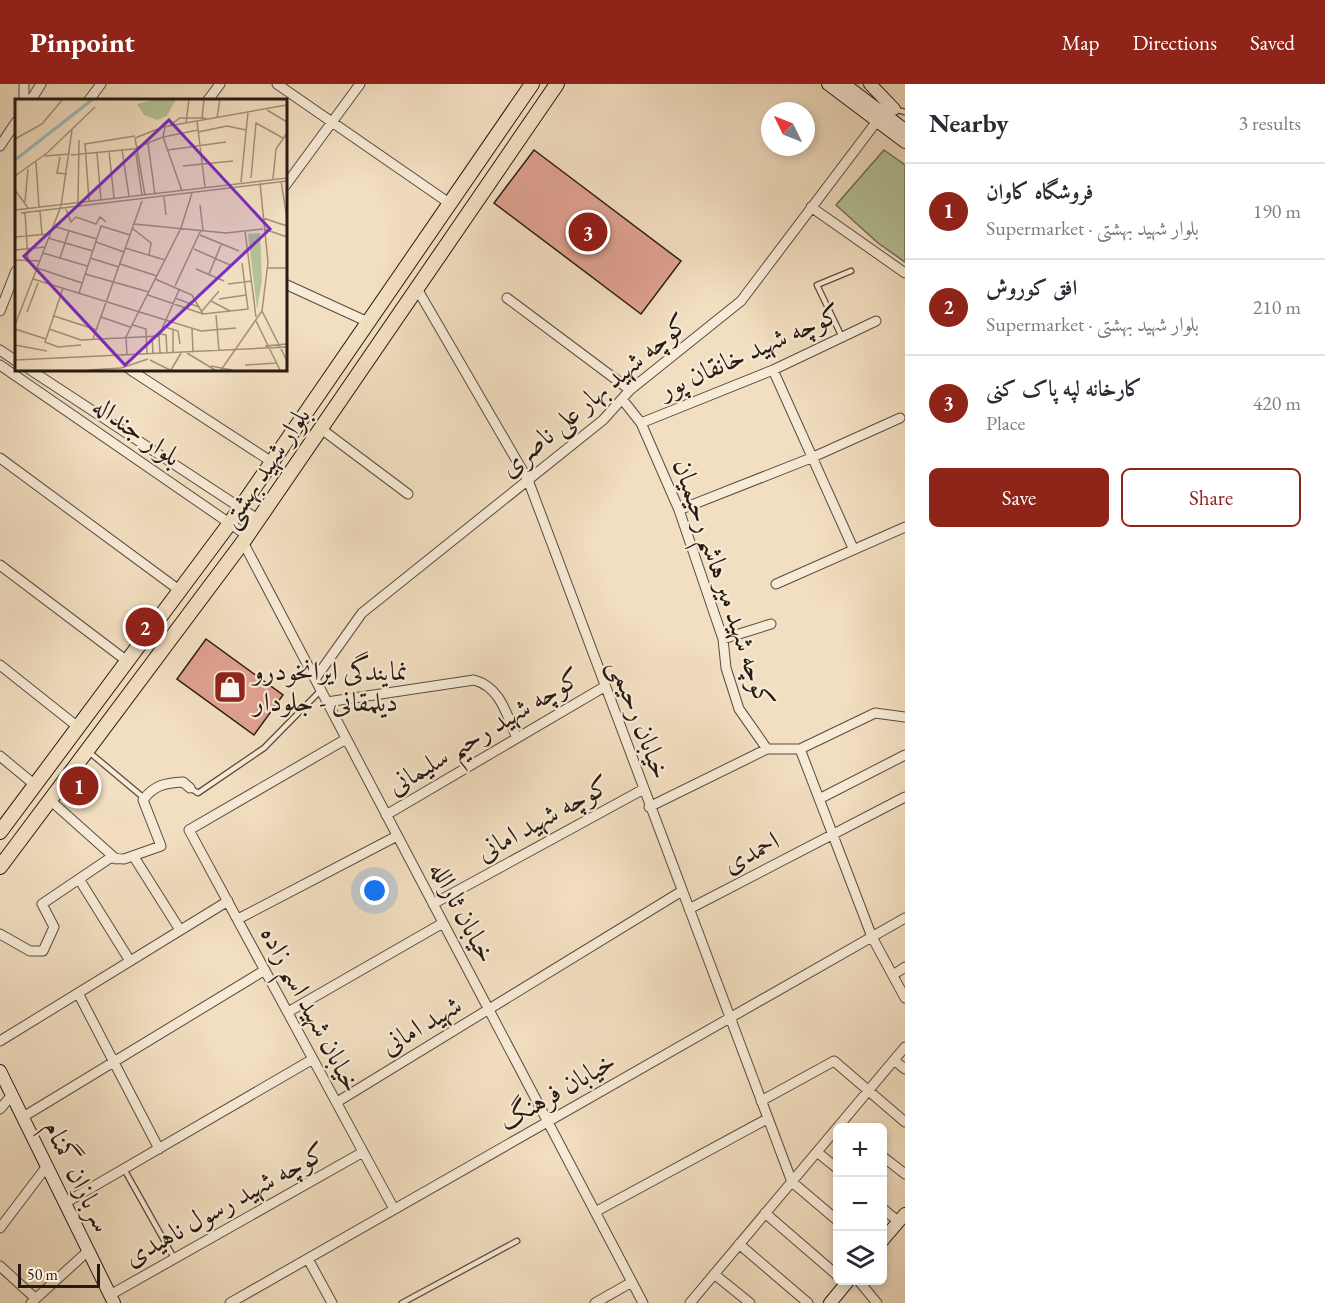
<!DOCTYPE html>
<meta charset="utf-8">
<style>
body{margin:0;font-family:"EB Garamond",Amiri,serif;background:#f2f2f3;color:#2b2b33}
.controls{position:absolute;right:18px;bottom:18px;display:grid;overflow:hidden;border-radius:9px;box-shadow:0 3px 9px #0003}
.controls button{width:54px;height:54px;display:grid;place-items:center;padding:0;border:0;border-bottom:2px solid #e1e1e2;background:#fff;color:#2b2b33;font:30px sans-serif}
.compass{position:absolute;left:761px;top:18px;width:54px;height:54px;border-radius:50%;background:#fff;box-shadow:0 3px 9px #0003;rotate:313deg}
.scale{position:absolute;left:18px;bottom:15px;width:82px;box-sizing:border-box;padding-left:6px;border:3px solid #281a13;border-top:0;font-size:16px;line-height:21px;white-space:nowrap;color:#281a13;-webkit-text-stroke:4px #f7ead6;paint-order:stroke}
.you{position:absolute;left:375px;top:807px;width:21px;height:21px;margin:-15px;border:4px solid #fff;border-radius:50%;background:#1a73e8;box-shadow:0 0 0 9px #1a73e833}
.badge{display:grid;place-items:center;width:39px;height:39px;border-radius:50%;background:#8f2418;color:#fff;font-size:20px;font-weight:700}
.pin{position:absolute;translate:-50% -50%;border:3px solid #fff;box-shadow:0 2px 6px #0006}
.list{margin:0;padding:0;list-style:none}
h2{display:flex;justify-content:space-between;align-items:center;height:78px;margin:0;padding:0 24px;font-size:26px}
h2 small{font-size:20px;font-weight:400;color:#7c7c81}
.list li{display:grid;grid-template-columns:39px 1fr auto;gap:18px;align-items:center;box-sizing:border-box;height:96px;padding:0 24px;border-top:2px solid #e1e1e2}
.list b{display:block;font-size:22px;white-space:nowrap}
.list p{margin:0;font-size:20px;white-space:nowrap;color:#7c7c81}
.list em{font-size:20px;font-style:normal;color:#7c7c81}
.actions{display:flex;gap:12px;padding:18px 24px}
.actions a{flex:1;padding:14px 0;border:2px solid #8f2418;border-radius:9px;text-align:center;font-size:21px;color:#8f2418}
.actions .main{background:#8f2418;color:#fff}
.icon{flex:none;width:33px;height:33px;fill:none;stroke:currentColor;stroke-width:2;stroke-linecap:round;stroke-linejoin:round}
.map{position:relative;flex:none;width:905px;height:1219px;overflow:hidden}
header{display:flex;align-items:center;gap:36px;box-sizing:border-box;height:84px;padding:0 30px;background:#8f2418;color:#fff}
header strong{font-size:28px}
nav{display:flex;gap:33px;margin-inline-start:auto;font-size:21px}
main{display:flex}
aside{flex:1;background:#fff}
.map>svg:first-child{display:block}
.green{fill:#b4c297;stroke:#6e6e55;stroke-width:1.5}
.building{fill:#dfa190;stroke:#281a13;stroke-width:1.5}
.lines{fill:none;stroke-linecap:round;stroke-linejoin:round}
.lane-casing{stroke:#5a4b3e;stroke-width:7}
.street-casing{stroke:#5a4b3e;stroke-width:11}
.secondary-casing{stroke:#281a13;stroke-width:14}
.primary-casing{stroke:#281a13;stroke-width:16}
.lane{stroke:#f7ead6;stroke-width:4.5}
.street{stroke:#f7ead6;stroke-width:9}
.secondary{stroke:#f7ead6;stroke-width:12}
.primary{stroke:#f2dec0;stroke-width:14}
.labels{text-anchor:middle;stroke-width:4.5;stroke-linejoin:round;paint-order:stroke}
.street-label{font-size:27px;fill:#281a13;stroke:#f7ead6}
.poi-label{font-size:27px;fill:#281a13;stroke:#f7ead6;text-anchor:start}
.inset-river{fill:none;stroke:#9cbbb9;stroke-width:3}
.inset-road{fill:none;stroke:#a1907b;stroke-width:1.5}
.view{fill:#7b2cbf;fill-opacity:0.15;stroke:#7b2cbf;stroke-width:3}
.inset-edge{fill:none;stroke:#281a13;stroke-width:3}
</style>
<header>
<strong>Pinpoint</strong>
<nav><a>Map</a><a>Directions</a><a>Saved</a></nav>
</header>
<main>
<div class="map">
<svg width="905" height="1219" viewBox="0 0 905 1219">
<rect width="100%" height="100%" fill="#f2dec0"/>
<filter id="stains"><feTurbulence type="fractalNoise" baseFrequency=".00333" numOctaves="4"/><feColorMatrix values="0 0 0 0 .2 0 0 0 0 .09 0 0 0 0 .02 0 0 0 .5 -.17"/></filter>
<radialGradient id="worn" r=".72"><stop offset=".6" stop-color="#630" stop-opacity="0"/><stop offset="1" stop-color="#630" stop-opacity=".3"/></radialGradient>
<path class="green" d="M 884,66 L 905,81 L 905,178 L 878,159 L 836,121 Z"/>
<path class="building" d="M 534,66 L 681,177 L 641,230 L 494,119 Z
M 206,555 L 283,611 L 254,651 L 177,595 Z"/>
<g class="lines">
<g class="lane-casing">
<path id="lane" d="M 894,25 L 905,28
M 841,251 L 817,201 L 851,187
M 89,668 L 144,714
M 190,704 L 198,709 L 264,664 L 321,606
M 124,1085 L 174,1174
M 402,1219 L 517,1157"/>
</g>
<g class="street-casing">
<path id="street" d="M 277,0 L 449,119
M 24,16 L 24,0
M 31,16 L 41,0
M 89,16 L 101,0
M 208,16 L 220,0
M 0,62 L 16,38
M 285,102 L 360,0
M 811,123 L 905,189
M 285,200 L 368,238
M 416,203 L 528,396 L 792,1098 L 838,1137
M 507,214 L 630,306
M 0,227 L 16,187
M 0,266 L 16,277
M 0,281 L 248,452
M 29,285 L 259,436
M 129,285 L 272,378
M 773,286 L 853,464
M 622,315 L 641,339 L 679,426 L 723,555 L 726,584 L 739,625 L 767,665
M 641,339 L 773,286 L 876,237
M 320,344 L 408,410
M 0,374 L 179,506
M 679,426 L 811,374 L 900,334
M 243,458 L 643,1219
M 0,481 L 127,577
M 776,500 L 905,443
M 723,555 L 771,540
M 0,581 L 78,643
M 315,595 L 362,529 L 603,336 L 630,306 L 741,217 L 877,37
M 327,618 L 474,596 C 500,603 506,629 516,652
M 346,655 L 189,746 L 394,1125
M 800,665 L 872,853 L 905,914
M 0,672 L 35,701
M 819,715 L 905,671
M 50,716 L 116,775
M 649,723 L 767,665 L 800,665 L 875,629 L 905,633
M 386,731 L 604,603
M 134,773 L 180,846
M 79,795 L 130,877
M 433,820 L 642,706
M 689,825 L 905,713
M 238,835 L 397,752
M 0,850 L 30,867 L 43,867 L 54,843 L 42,820 L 110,774 L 124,775 L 161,762 L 143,716 C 154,701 165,699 183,698 L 190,704
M 893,891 L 905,883
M 78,909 L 159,1065
M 288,928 L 443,839
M 0,957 L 228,817
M 894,976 L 905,985
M 761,1017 L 834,977 L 905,1038
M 337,1018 L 682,807
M 0,1025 L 12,1011
M 23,1033 L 265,886
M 817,1068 L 838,1085
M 882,1072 L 905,1090
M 65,1119 L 313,975
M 882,1124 L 899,1138
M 595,1128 L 767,1035
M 765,1129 L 838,1192
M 0,1144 L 47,1082
M 739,1160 L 808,1219
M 308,1175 L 332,1219
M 0,1182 L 35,1214
M 714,1190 L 750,1219
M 858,1196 L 877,1219
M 110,1211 L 363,1068
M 31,1219 L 88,1167
M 230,1219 L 905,834
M 595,1219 L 632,1198
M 690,1219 L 905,963"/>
</g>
<g class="secondary-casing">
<path id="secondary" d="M 828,0 L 905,58
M 844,0 L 905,46
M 870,0 L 894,25
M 0,987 L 114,1219
M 882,1157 L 905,1130
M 830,1219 L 849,1196"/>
</g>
<g class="primary-casing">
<path id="primary" d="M 0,748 L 230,439 L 532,0
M 0,783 L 243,458 L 557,0"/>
</g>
<use href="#lane" class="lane"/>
<use href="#street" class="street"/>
<use href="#secondary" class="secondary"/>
<use href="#primary" class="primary"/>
</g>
<defs>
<g id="shop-square" transform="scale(1.725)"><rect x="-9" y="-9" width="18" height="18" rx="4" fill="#8f2418" stroke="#f7ead6"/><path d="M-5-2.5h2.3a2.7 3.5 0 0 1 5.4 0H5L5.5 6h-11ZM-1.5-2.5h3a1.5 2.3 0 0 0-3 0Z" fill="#fff"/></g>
</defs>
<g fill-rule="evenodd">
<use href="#shop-square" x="230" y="603"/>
</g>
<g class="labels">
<g class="street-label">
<text transform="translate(750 267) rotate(-24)" y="9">کوچه شهید خانقان پور</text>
<text transform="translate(594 311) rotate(-40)" y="9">کوچه شهید بهار علی ناصری</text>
<text transform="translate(137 347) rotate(35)" y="9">بلوار جنداله</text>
<text transform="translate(265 383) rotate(-56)" y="9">بلوار شهید بهشتی</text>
<text transform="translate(724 499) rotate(71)" y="9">کوچه شهید میر هاشم رحیمیان</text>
<text transform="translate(640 635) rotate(69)" y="9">خیابان رحیمی</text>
<text transform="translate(484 647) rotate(-31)" y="9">کوچه شهید رحیم سلیمانی</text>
<text transform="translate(543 734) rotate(-29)" y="9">کوچه شهید امانی</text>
<text transform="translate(751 768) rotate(-27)" y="9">احمدی</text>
<text transform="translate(463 828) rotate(62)" y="9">خیابان ثارالله</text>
<text transform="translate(311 925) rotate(62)" y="9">خیابان شهید اسم زاده</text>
<text transform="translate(421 941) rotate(-31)" y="9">شهید امانی</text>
<text transform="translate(557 1007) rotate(-30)" y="9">خیابان فرهنگ</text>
<text transform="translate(78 1092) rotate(64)" y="9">سربازان گمنام</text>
<text transform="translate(225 1120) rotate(-29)" y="9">کوچه شهید رسول ناهیدی</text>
</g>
<g class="poi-label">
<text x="253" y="596">نمایندگی ایرانخودرو<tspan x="253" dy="31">دیلمقانی - جلودار</tspan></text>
</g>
</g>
<g transform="translate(15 15)">
<rect width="272" height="272" fill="#f2dec0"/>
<path d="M 142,0 L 161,0 L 152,17 L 142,21 L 129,16 L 122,5 ZM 245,134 L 247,182 L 242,210 L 233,135 Z" fill="#b4c297"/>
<path class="inset-river" d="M 0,61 L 78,0"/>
<path class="inset-road" d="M 252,11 L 272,23M 202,19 L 205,0M 187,20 L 189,0M 182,22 L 190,88M 171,24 L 174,0M 155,26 L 165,19 L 191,19M 183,33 L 212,27 L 231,31M 120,39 L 148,28 L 272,6M 120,39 L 130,96M 0,40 L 27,25 L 48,0M 70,44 L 74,102M 133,44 L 140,96M 70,45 L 120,37M 107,51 L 114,97M 153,51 L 211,43M 94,52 L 99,99M 82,54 L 86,101M 121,55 L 127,96M 56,56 L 118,50 L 148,38 L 150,28M 30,57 L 55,55M 45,58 L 42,74 L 52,75M 21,63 L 24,109M 168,67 L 218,62M 0,77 L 32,54 L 80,8M 236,79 L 241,24 L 268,39M 258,80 L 261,50 L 272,34M 266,82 L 272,119M 226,83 L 233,13M 0,91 L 13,109M 167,92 L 148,38 L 183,31M 149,98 L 151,116M 10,103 L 13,70M 63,103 L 64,41M 185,106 L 188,131M 51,110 L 56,123 L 61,118 L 81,125 L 85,118 L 91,123M 0,111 L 272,79M 25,112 L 27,136M 10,113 L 13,161M 6,114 L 272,82M 248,119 L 272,127M 119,125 L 211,134 L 248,130M 38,127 L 82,140M 117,129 L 136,144 L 134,156M 249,130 L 272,138M 230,132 L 241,218M 185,136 L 224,152M 0,138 L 34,135M 33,139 L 78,152M 81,143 L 109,153M 110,149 L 150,161M 179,150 L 215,166M 0,151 L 30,148M 28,154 L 72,167M 45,159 L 54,132M 75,159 L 104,168M 0,161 L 25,162M 105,165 L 142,177M 22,169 L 67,184M 252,169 L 272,169M 181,170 L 209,182M 70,175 L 134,193M 194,175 L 206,146M 18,180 L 186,232 L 221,229M 140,180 L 177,196 L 188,215M 213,185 L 237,182M 160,187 L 186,131M 48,189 L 30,243 L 43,248 L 66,246M 64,194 L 86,127 L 115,136M 133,196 L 188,215 L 215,212M 160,199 L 184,208M 204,200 L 231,196M 196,202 L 215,212M 187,212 L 204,192M 215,212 L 233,210 L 227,164M 247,212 L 272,262M 12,213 L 23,184M 201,216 L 204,252M 39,217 L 82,231M 86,218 L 115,228M 241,222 L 265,271M 0,226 L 46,107 L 57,31M 118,226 L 131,230 L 132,255M 147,227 L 163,232 L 165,245M 177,229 L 178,253M 0,230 L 31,240M 34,230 L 66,241 L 144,237M 158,230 L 158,253M 145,235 L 151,236 L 152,254M 137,237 L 138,255M 78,240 L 127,102M 0,246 L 32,252M 250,247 L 272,245M 145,254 L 144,237 L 164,191M 172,254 L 200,271M 112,256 L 111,238 L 166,129 L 177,94M 0,261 L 272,248M 135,261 L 155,271M 230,266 L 261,264M 196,267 L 217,271M 74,271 L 106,269 L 133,260M 156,271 L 166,254M 206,271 L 247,212 L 253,163 L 245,84"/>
<path class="view" d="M 154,21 L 255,130 L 110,266 L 9,157 Z"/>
<rect width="272" height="272" class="inset-edge"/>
</g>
<rect width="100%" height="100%" filter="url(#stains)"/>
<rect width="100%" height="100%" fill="url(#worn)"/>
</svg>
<div class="controls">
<button>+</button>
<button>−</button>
<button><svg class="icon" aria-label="layers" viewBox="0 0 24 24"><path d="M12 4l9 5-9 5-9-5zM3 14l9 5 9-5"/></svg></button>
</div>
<svg class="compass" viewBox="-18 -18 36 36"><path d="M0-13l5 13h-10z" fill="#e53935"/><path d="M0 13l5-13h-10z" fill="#7c7c81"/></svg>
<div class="scale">50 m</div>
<div class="you"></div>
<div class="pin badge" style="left:79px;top:702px">1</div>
<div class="pin badge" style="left:145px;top:543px">2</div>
<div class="pin badge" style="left:588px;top:148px">3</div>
</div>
<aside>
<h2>Nearby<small>3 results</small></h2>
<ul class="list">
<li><span class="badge">1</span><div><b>فروشگاه کاوان</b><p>Supermarket · بلوار شهید بهشتی</p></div><em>190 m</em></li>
<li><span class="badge">2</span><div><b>افق کوروش</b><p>Supermarket · بلوار شهید بهشتی</p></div><em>210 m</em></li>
<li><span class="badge">3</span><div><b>کارخانه لپه پاک کنی</b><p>Place</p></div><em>420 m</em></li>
</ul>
<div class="actions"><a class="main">Save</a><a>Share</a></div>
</aside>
</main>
